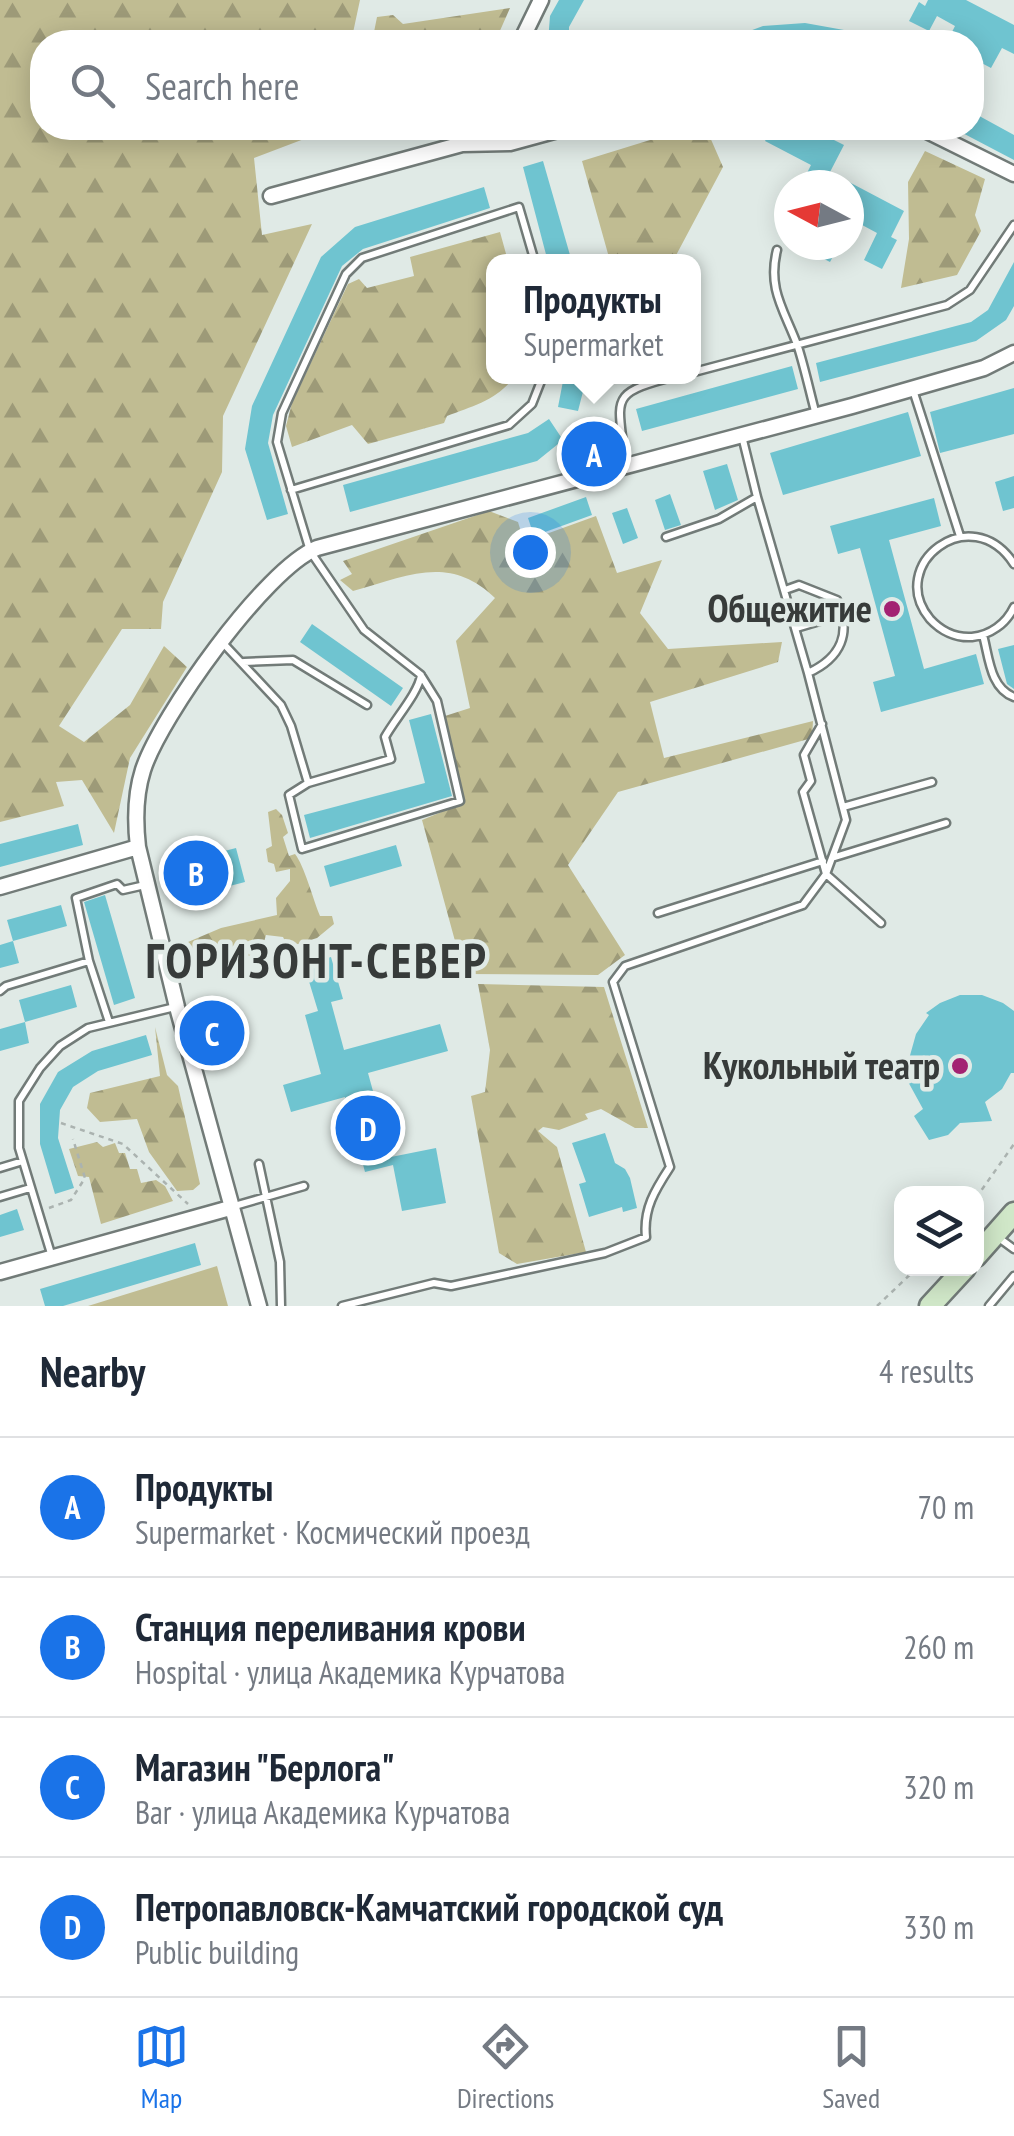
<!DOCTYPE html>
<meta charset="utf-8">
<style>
body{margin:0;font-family:"PT Sans Narrow",sans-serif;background:#f6f6f7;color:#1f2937}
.controls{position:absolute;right:30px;bottom:30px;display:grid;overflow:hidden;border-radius:20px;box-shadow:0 5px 25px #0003}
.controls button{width:90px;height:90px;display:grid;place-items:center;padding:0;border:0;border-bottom:2px solid #e0e1e3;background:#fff;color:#1f2937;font:50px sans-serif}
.compass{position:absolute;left:774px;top:170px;width:90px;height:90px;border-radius:50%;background:#fff;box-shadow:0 5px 25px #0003;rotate:277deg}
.you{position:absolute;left:530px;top:552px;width:35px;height:35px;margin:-25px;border:8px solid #fff;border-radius:50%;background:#1a73e8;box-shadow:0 0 0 15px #1a73e833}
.badge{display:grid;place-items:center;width:65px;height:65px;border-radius:50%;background:#1a73e8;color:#fff;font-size:32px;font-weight:700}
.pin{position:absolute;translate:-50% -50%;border:5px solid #fff;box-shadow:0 2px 10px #0006}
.popup{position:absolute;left:486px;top:254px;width:215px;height:130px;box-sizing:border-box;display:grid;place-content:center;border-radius:20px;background:#fff;filter:drop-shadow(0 2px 8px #0005);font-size:32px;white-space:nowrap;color:#747a83}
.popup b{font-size:38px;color:#1f2937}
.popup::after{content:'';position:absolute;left:50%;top:100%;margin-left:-20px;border:20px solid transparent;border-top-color:#fff}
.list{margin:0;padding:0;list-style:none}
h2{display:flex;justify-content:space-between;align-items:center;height:130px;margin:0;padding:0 40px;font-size:42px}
h2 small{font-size:32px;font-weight:400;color:#747a83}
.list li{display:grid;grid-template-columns:65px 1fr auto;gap:30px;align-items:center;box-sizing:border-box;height:140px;padding:0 40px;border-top:2px solid #e0e1e3}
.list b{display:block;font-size:38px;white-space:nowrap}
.list p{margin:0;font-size:32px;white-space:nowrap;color:#747a83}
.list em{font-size:32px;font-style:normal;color:#747a83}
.icon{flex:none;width:55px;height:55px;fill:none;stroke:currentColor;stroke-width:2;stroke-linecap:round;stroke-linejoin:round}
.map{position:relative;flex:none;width:1014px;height:1306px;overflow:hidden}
.search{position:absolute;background:#fff;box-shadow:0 5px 25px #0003;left:30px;right:30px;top:30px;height:110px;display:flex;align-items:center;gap:25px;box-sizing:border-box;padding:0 35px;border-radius:40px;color:#747a83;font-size:38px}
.sheet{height:690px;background:#fff}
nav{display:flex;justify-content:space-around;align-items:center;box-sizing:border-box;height:140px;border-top:2px solid #e0e1e3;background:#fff;font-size:28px;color:#747a83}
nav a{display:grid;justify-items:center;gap:5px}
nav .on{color:#1a73e8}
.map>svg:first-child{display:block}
.grass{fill:#c0bc92}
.forest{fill:url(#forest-firs)}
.building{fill:#6fc4d0}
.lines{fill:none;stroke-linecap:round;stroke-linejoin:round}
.service-casing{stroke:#727b78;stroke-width:11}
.minor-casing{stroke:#727b78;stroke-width:19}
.secondary-casing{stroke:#727b78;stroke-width:25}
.path{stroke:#abb3b0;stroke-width:2.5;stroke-dasharray:5 5;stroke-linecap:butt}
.service{stroke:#fff;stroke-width:6}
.minor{stroke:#fff;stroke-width:14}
.secondary{stroke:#d0e7c8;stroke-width:20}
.poi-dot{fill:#a32272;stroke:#e0eae6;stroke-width:4}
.labels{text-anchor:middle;stroke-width:9;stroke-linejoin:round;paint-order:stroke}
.poi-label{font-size:38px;font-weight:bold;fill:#373b3a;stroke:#e0eae6;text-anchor:end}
.district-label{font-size:48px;font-weight:bold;letter-spacing:2.5px;fill:#373b3a;stroke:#e0eae6}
</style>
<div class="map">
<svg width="1014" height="1306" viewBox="0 0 1014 1306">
<defs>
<pattern id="forest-firs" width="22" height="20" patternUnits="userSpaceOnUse" patternTransform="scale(2.5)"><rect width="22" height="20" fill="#c0bc92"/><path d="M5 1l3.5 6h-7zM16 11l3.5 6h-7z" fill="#9d9a78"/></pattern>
</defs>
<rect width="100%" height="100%" fill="#e0eae6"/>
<path class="grass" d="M 217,1266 L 228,1306 L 88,1306 Z"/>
<path class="forest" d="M 0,0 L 360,0 L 351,42 L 42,42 L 42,128 L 333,128 L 254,158 L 262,235 L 312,224 L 223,416 L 222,472 L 163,602 L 161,629 L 122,629 L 59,726 L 84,742 L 130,705 L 164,646 L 187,667 L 130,758 L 114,833 L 82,780 L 56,782 L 64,806 L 0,822 Z
M 510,8 L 495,42 L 372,42 L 377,17 L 393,15 L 403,24 Z
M 689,128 L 706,128 L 723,167 L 673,261 L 610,261 L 582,161 Z
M 925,151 L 985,179 L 975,215 L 981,231 L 957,275 L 901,288 L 909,239 L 908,182 Z
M 500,232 L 508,261 L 494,262 L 494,376 L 514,377 C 497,400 473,406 447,416 L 444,423 L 368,444 L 352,425 L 292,447 L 286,426 L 292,403 L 348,284 L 359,279 L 367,288 L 414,276 L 410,257 Z
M 489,511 L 518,522 L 524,542 L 596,516 L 617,573 L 662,560 L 640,613 L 668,649 L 782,642 L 778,662 L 650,702 L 664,758 L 813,721 L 812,738 L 618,792 L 568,865 L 625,955 L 598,975 L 464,974 L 422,820 L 461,804 L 445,716 L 470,708 L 456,641 L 495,598 C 449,554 408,576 353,591 L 340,580 L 352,574 L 343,561 Z
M 276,809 L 282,815 L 288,833 L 283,837 L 289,856 L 295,854 C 304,865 313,899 320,916 L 332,916 L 334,924 L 317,938 L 288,947 L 283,937 L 266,935 L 261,952 L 248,956 L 230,949 L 215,958 L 211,966 L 195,972 L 188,942 L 221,928 L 277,915 L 276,898 L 290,881 L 290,869 L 276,872 L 274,864 L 268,862 L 266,849 L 272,846 L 268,812 Z
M 478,984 L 604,987 L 648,1128 L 635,1128 L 601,1109 L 585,1114 L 588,1119 L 559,1130 L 543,1127 L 538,1131 L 557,1147 L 586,1252 L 517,1264 L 499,1253 L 471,1096 L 485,1092 L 490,1050 Z
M 155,1027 L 167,1075 L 178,1086 L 200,1184 L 193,1190 L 177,1191 L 149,1152 L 137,1119 L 100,1122 L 87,1108 L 90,1093 L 160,1076 Z
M 97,1142 L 103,1147 L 115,1143 L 119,1153 L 125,1153 L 130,1169 L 137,1169 L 141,1183 L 156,1180 L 165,1186 L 173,1201 L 101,1224 L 89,1177 L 78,1176 L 69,1149 Z"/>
<path class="building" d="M 559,0 L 584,0 L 569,27 L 569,42 L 548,42 L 550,16 Z
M 928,0 L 966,0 L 1014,25 L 1014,54 L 1002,48 L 991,68 L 972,58 L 972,42 L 947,42 L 955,26 L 937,16 L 929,31 L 909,21 L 919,2 L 925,6 Z
M 805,23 L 844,30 L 869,42 L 720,42 L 763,26 Z
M 972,112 L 1014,135 L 1014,160 L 953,128 L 972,128 Z
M 772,128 L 810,128 L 844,145 L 830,172 L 904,211 L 891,237 L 897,240 L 882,269 L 864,260 L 877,233 L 849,218 L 849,185 L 801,185 L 811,165 L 765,141 Z
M 543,161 L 572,262 L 548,262 L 523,167 Z
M 484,187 L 490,208 L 363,249 L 342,266 L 273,415 L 268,443 L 288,514 L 267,520 L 245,449 L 252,406 L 321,257 L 355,227 Z
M 797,245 L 839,245 L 830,262 Z
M 1014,262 L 1014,306 L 1006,320 L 976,341 L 820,382 L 816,363 L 971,322 L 988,310 Z
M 792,366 L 798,389 L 642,431 L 636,409 Z
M 564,376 L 587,376 L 578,411 L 558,407 Z
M 1014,388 L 1014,434 L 940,453 L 930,412 Z
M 908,412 L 921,456 L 783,495 L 770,453 Z
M 549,419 L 563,440 L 537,461 L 350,512 L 343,485 L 528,433 Z
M 605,438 L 610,457 L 584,464 L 579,444 Z
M 727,464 L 738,500 L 715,510 L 703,471 Z
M 1014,476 L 1014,508 L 1003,511 L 995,482 Z
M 670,494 L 681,525 L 665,530 L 655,500 Z
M 586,497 L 592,515 L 534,536 L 528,518 Z
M 934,498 L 941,526 L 889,540 L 924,669 L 976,654 L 984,684 L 881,712 L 873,682 L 895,676 L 860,548 L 838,554 L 830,526 Z
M 627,508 L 638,538 L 623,544 L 612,513 Z
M 312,624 L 403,688 L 391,706 L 300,642 Z
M 1014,645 L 1014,689 L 1007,684 L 998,649 Z
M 431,714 L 452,796 L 310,838 L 304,815 L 425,783 L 409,720 Z
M 78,824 L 83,845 L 0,867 L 0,844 Z
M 396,845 L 402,866 L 330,887 L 324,866 Z
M 236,848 L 245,882 L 180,899 L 171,865 Z
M 105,895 L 135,998 L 114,1005 L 84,902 Z
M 61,905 L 67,926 L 13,941 L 7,920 Z
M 13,941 L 19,963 L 0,968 L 0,945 Z
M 331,957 L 343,999 L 331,1002 L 344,1050 L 440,1024 L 448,1051 L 368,1073 L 393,1164 L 391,1157 L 436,1148 L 446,1203 L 402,1211 L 393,1165 L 365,1172 L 345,1097 L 291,1112 L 283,1085 L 321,1074 L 305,1015 L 318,1011 L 304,965 Z
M 71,985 L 77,1007 L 25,1022 L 19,1000 Z
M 960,995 L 982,995 L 1003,1003 L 1014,1011 L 1014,1073 L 1011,1073 L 1002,1089 L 985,1102 L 992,1121 L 960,1123 L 948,1135 L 929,1140 L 914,1116 L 923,1109 L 906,1078 L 905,1060 L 909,1059 L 916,1034 L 929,1015 L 926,1013 L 940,1003 Z
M 207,1014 L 228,1023 L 219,1045 L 199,1037 Z
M 25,1022 L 29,1043 L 0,1051 L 0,1029 Z
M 146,1035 L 152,1055 L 98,1071 L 73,1087 L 60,1110 L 58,1138 L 74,1188 L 55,1194 L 40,1144 L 40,1104 L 58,1072 L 92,1051 Z
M 605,1133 L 615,1163 L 625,1169 L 630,1178 L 637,1208 L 623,1212 L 622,1207 L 589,1217 L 579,1184 L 586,1182 L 572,1143 Z
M 17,1209 L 24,1230 L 0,1237 L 0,1215 Z
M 195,1243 L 201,1265 L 63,1306 L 45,1306 L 40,1289 Z"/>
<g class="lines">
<g class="service-casing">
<path id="service" d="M 777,250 C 767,290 785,311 798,347 C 805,369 810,393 816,415
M 694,372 L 947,305 L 970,290 L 1014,225
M 913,390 L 960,536
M 625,463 C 619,397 606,394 676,376
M 291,490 L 509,425 L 532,404 L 543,376
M 757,497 L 808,673 L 846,820 L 826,874 L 803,792 L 811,781 L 804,755 L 822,724
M 666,537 L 719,519 L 757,497 L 742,436
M 1014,564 C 971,498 885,565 930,619 C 941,631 956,638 972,637 C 990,635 1006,624 1014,607
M 785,590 L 799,585 L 837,600 C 852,633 841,658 808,673
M 796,628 L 843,614
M 983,635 C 989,657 990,688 1014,697
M 222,642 L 281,705 L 291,726 L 308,783 L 391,759 L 385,737 C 395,719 419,692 421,675 L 364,630 L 310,551 L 277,442 L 282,413 L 346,274 L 362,258 L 519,207 L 535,262
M 244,662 L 293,660 L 367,705
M 308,783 L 289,795 L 302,849 L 460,801 L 437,701 L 422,677
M 843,807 L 932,782
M 835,857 L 946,823
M 658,913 L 823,861
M 89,961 L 76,898 L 117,884 L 123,890 L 145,885
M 0,991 L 6,986 L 89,961 L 109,1022
M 259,1164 L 280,1262 L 281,1306
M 0,1168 L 23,1161
M 0,1197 L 30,1188
M 231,1207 L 304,1186
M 999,1238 L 1014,1249
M 52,1257 L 19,1148 L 19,1101 L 40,1068 L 60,1046 L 88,1028 L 175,1007
M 342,1306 L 434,1283 L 451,1286 L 605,1253 L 646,1237 C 643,1209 655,1190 670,1167 L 613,982 L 625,966 L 803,905 L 826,874 L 881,923
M 989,1306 L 1014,1276"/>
</g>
<g class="minor-casing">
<path id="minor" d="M 523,42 L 522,39 L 541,0
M 921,128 L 1014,174
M 271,196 L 462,144 L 510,143 L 565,128
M 0,887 L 138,847
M 0,1272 L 230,1208
M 259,1306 L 177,1007 L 138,847 C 135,821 135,795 143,770 C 160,717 265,569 317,548 L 852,406 L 984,368 L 1014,353"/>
</g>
<g class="secondary-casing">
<path id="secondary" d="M 976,1256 L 1014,1213
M 930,1306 L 965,1268"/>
</g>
<path class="path" d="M 61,1123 L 123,1144 L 188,1204
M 976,1198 L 1014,1144
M 49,1208 L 71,1200 L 85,1178 L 73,1139
M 877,1306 L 917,1268"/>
<use href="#service" class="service"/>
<use href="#minor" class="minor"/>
<use href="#secondary" class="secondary"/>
</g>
<g class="poi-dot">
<circle cx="892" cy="609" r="10"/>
<circle cx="960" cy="1066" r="10"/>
</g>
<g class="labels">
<g class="poi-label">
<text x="872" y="622">Общежитие</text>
<text x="940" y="1079">Кукольный театр</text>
</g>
<g class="district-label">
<text x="317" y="978">ГОРИЗОНТ-СЕВЕР</text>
</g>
</g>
</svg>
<div class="controls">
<button><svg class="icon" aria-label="layers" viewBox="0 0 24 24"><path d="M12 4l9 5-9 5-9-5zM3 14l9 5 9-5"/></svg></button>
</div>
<svg class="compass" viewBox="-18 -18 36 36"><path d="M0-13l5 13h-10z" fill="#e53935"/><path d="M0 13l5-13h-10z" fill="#747a83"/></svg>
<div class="you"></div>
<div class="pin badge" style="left:594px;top:454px">A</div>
<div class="popup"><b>Продукты</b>Supermarket</div>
<div class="pin badge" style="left:196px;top:873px">B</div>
<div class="pin badge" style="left:212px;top:1033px">C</div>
<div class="pin badge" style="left:368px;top:1128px">D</div>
<div class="search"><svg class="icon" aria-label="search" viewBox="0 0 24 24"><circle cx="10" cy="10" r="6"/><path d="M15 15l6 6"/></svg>Search here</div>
</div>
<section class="sheet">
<h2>Nearby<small>4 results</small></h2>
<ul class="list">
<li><span class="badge">A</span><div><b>Продукты</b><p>Supermarket · Космический проезд</p></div><em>70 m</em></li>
<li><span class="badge">B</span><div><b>Станция переливания крови</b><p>Hospital · улица Академика Курчатова</p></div><em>260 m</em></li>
<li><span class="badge">C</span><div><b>Магазин &quot;Берлога&quot;</b><p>Bar · улица Академика Курчатова</p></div><em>320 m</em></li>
<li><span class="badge">D</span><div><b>Петропавловск-Камчатский городской суд</b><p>Public building</p></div><em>330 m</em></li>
</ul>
</section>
<nav>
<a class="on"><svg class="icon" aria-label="map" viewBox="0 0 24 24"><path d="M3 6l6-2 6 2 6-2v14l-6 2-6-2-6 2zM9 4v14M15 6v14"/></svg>Map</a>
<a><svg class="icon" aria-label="directions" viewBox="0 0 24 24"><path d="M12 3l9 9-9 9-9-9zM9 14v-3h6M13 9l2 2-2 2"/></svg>Directions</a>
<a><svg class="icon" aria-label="saved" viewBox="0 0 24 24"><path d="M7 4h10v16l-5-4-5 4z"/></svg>Saved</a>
</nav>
